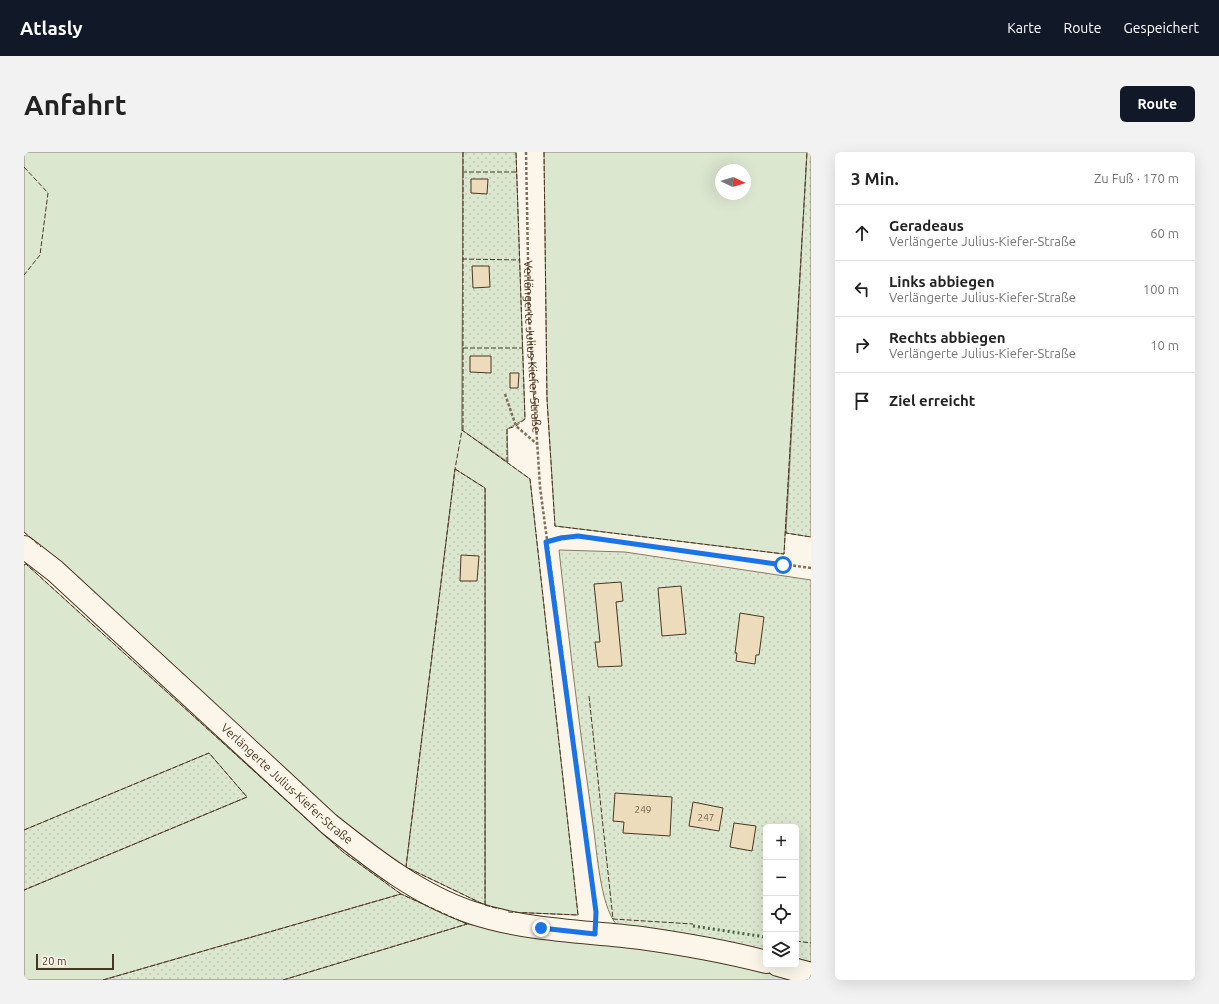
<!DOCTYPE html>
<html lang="de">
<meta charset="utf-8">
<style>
body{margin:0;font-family:Ubuntu,sans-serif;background:#f2f2f2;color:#222}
.controls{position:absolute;right:12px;bottom:12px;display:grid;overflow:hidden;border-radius:6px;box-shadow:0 4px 16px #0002}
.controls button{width:36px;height:36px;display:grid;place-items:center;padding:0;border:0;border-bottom:1px solid #e0e0e0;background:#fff;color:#222;font:20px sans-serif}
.compass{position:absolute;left:691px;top:12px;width:36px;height:36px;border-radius:50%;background:#fff;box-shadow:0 4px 16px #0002;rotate:94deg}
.scale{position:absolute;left:12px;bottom:10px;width:78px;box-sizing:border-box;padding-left:4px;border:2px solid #4a3520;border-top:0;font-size:11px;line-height:14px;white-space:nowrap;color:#4a3520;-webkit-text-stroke:3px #fbf6e9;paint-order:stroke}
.stop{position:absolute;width:12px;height:12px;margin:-9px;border:3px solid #1a73e8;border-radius:50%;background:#fff}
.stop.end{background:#1a73e8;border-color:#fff;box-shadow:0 1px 4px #0008}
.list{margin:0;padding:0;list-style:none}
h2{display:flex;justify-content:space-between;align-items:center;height:52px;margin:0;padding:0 16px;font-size:17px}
h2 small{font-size:13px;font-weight:400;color:#767676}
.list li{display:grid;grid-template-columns:26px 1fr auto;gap:12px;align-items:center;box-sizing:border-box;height:56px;padding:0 16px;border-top:1px solid #e0e0e0}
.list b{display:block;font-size:15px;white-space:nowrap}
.list p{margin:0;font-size:13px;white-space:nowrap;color:#767676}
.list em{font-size:13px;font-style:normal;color:#767676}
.icon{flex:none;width:22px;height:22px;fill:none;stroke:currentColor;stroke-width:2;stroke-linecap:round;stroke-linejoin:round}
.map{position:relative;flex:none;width:787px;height:828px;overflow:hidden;border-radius:6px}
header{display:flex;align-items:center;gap:24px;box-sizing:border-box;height:56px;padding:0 20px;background:#111827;color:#fff}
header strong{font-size:19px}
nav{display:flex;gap:22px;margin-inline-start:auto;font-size:14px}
.intro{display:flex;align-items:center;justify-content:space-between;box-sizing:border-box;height:96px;padding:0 24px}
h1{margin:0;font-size:28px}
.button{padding:10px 18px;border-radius:6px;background:#111827;color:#fff;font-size:14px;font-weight:700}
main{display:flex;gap:24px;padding:0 24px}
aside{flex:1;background:#fff;border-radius:6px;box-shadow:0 4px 16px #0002}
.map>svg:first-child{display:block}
.green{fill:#dce7d0;stroke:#887966;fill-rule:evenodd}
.garden{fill:url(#garden-dots);stroke:#887966}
.building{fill:#ecdcbc;stroke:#4a3520}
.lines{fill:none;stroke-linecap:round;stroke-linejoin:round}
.street-casing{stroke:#4a3520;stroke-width:24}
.path{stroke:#7f6f5c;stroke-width:2.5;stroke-dasharray:3 2;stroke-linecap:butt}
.street{stroke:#fbf6e9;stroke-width:22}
.hedge{stroke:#436837;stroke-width:3;stroke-dasharray:2 3;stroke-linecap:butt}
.fence{stroke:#4a3520;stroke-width:1;stroke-dasharray:5 2;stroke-linecap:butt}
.route{stroke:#1a73e8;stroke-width:5}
.labels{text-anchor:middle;stroke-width:3;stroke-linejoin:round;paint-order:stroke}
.number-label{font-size:10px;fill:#725f47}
.street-label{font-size:12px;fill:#4a3520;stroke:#fbf6e9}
</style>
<header>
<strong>Atlasly</strong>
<nav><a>Karte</a><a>Route</a><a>Gespeichert</a></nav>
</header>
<div class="intro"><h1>Anfahrt</h1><a class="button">Route</a></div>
<main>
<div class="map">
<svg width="787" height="828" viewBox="0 0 787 828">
<defs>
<pattern id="garden-dots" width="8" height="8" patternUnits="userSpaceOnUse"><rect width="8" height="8" fill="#dce7d0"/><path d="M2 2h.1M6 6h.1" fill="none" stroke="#bec7b2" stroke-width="1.8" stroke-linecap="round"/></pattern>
</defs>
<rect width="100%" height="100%" fill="#fbf6e9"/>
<path class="green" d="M 0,0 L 439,0 L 438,278 L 506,327 L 554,763 L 484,760 L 461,753 L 461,336 L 431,317 L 382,715 L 330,681 L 75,446 L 0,380 Z
M 520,0 L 783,0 L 760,402 L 531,374 L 523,247 ZM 697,18 L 721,18 L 721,42 L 697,42 Z
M 2,412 L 319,700 L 377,742 L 79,828 L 0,828 L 0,738 L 223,645 L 0,678 L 0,413 Z
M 443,772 C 500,783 557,787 614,796 C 668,804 722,816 775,828 L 259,828 Z"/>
<path class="garden" d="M 439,0 L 492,0 L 501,267 L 483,277 L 484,310 L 438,278 Z
M 783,0 L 787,0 L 787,385 L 762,381 Z
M 431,317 L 461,336 L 461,753 L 382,715 Z
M 535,398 L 601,400 L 787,428 L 787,810 L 772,806 L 772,675 L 742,675 L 742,799 L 706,790 L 592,772 C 576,752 573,699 569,672 C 556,581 545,490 535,398 Z
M 185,601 L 223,645 L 0,738 L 0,678 Z
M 377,742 L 443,772 L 259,828 L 79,828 Z"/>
<path class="building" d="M 447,27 L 464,27 L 463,42 L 447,41 Z
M 448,114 L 465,114 L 466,135 L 449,136 Z
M 446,204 L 467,204 L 467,221 L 446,220 Z
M 486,221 L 495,221 L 494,236 L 486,236 Z
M 437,403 L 455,404 L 453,429 L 436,429 Z
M 597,430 L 599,449 L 592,450 L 598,514 L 574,515 L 571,490 L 576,490 L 570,432 Z
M 657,434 L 662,482 L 638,484 L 634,436 Z
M 716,461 L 740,465 L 735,503 L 732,503 L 731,512 L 712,509 L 713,501 L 711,501 Z
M 591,641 L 648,645 L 646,684 L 599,681 L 600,670 L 589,669 Z
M 669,650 L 699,656 L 695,679 L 665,674 Z
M 710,671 L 732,674 L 728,699 L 706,695 Z"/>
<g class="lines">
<g class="street-casing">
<g id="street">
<path id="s2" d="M 0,395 L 31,419 L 305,672 C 349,707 396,744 449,761 C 504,779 560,779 617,786 C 659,792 701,799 742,810"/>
<path d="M 754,813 L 787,822"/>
</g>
</g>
<g class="path">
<path id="s1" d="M 502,0 L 505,162 L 516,335 L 572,757"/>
<path d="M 481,242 L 492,274 L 513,292"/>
<path d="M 522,390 L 537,385 L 554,384 L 787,416"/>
</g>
<use href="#street" class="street"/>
<path class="hedge" d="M 669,774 L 742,785"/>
<path class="fence" d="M 439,0 L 439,279
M 520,0 L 523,247 L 531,374 L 760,402 L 783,0
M 0,15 L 24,41 L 16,103 L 0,123
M 438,20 L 492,20
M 438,107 L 495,108
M 439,196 L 499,196
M 483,310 L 483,277 L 492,274 L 501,267 L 492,0
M 431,317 L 461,336 L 461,753 L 382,715 L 431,317 L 438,278 L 506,327 L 554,763 L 483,760
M 762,379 L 762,381 L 787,385
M 0,380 L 17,395
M 0,413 L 2,412 L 319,700 L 377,742
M 565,544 L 589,767 L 669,772
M 0,678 L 185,601 L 223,645 L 0,738
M 461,753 L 475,757
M 772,789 L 787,791
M 79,828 L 377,742 L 443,772
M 259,828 L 443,772"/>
</g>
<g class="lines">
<path class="route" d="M 517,776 L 571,782 L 572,760 L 522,390 L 537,386 L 554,384 L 759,413"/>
</g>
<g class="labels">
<g class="number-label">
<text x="619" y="661">249</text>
<text x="682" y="669">247</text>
</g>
<g class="street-label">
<text dy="4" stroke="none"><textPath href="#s1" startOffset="195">Verlängerte Julius-Kiefer-Straße</textPath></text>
<text dy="4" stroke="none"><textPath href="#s2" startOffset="354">Verlängerte Julius-Kiefer-Straße</textPath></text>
</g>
</g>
</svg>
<div class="controls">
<button>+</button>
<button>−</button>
<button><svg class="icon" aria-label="locate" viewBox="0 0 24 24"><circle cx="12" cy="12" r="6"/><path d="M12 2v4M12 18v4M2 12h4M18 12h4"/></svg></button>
<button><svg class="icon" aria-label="layers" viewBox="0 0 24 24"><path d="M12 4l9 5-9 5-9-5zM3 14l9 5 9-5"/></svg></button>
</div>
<svg class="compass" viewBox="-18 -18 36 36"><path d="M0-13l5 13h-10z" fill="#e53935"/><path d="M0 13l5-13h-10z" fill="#767676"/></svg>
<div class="scale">20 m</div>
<div class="stop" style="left:759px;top:413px"></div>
<div class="stop end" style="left:517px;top:776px"></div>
</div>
<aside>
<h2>3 Min.<small>Zu Fuß · 170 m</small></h2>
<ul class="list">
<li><svg class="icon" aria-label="ahead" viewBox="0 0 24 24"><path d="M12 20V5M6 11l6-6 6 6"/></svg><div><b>Geradeaus</b><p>Verlängerte Julius-Kiefer-Straße</p></div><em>60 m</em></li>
<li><svg class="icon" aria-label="left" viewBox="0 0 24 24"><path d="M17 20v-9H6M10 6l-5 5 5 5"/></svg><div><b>Links abbiegen</b><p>Verlängerte Julius-Kiefer-Straße</p></div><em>100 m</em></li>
<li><svg class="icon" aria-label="right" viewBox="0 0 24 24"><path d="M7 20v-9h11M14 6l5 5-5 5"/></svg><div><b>Rechts abbiegen</b><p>Verlängerte Julius-Kiefer-Straße</p></div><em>10 m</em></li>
<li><svg class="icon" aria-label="arrive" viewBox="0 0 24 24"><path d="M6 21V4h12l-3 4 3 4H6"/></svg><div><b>Ziel erreicht</b></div></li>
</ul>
</aside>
</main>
